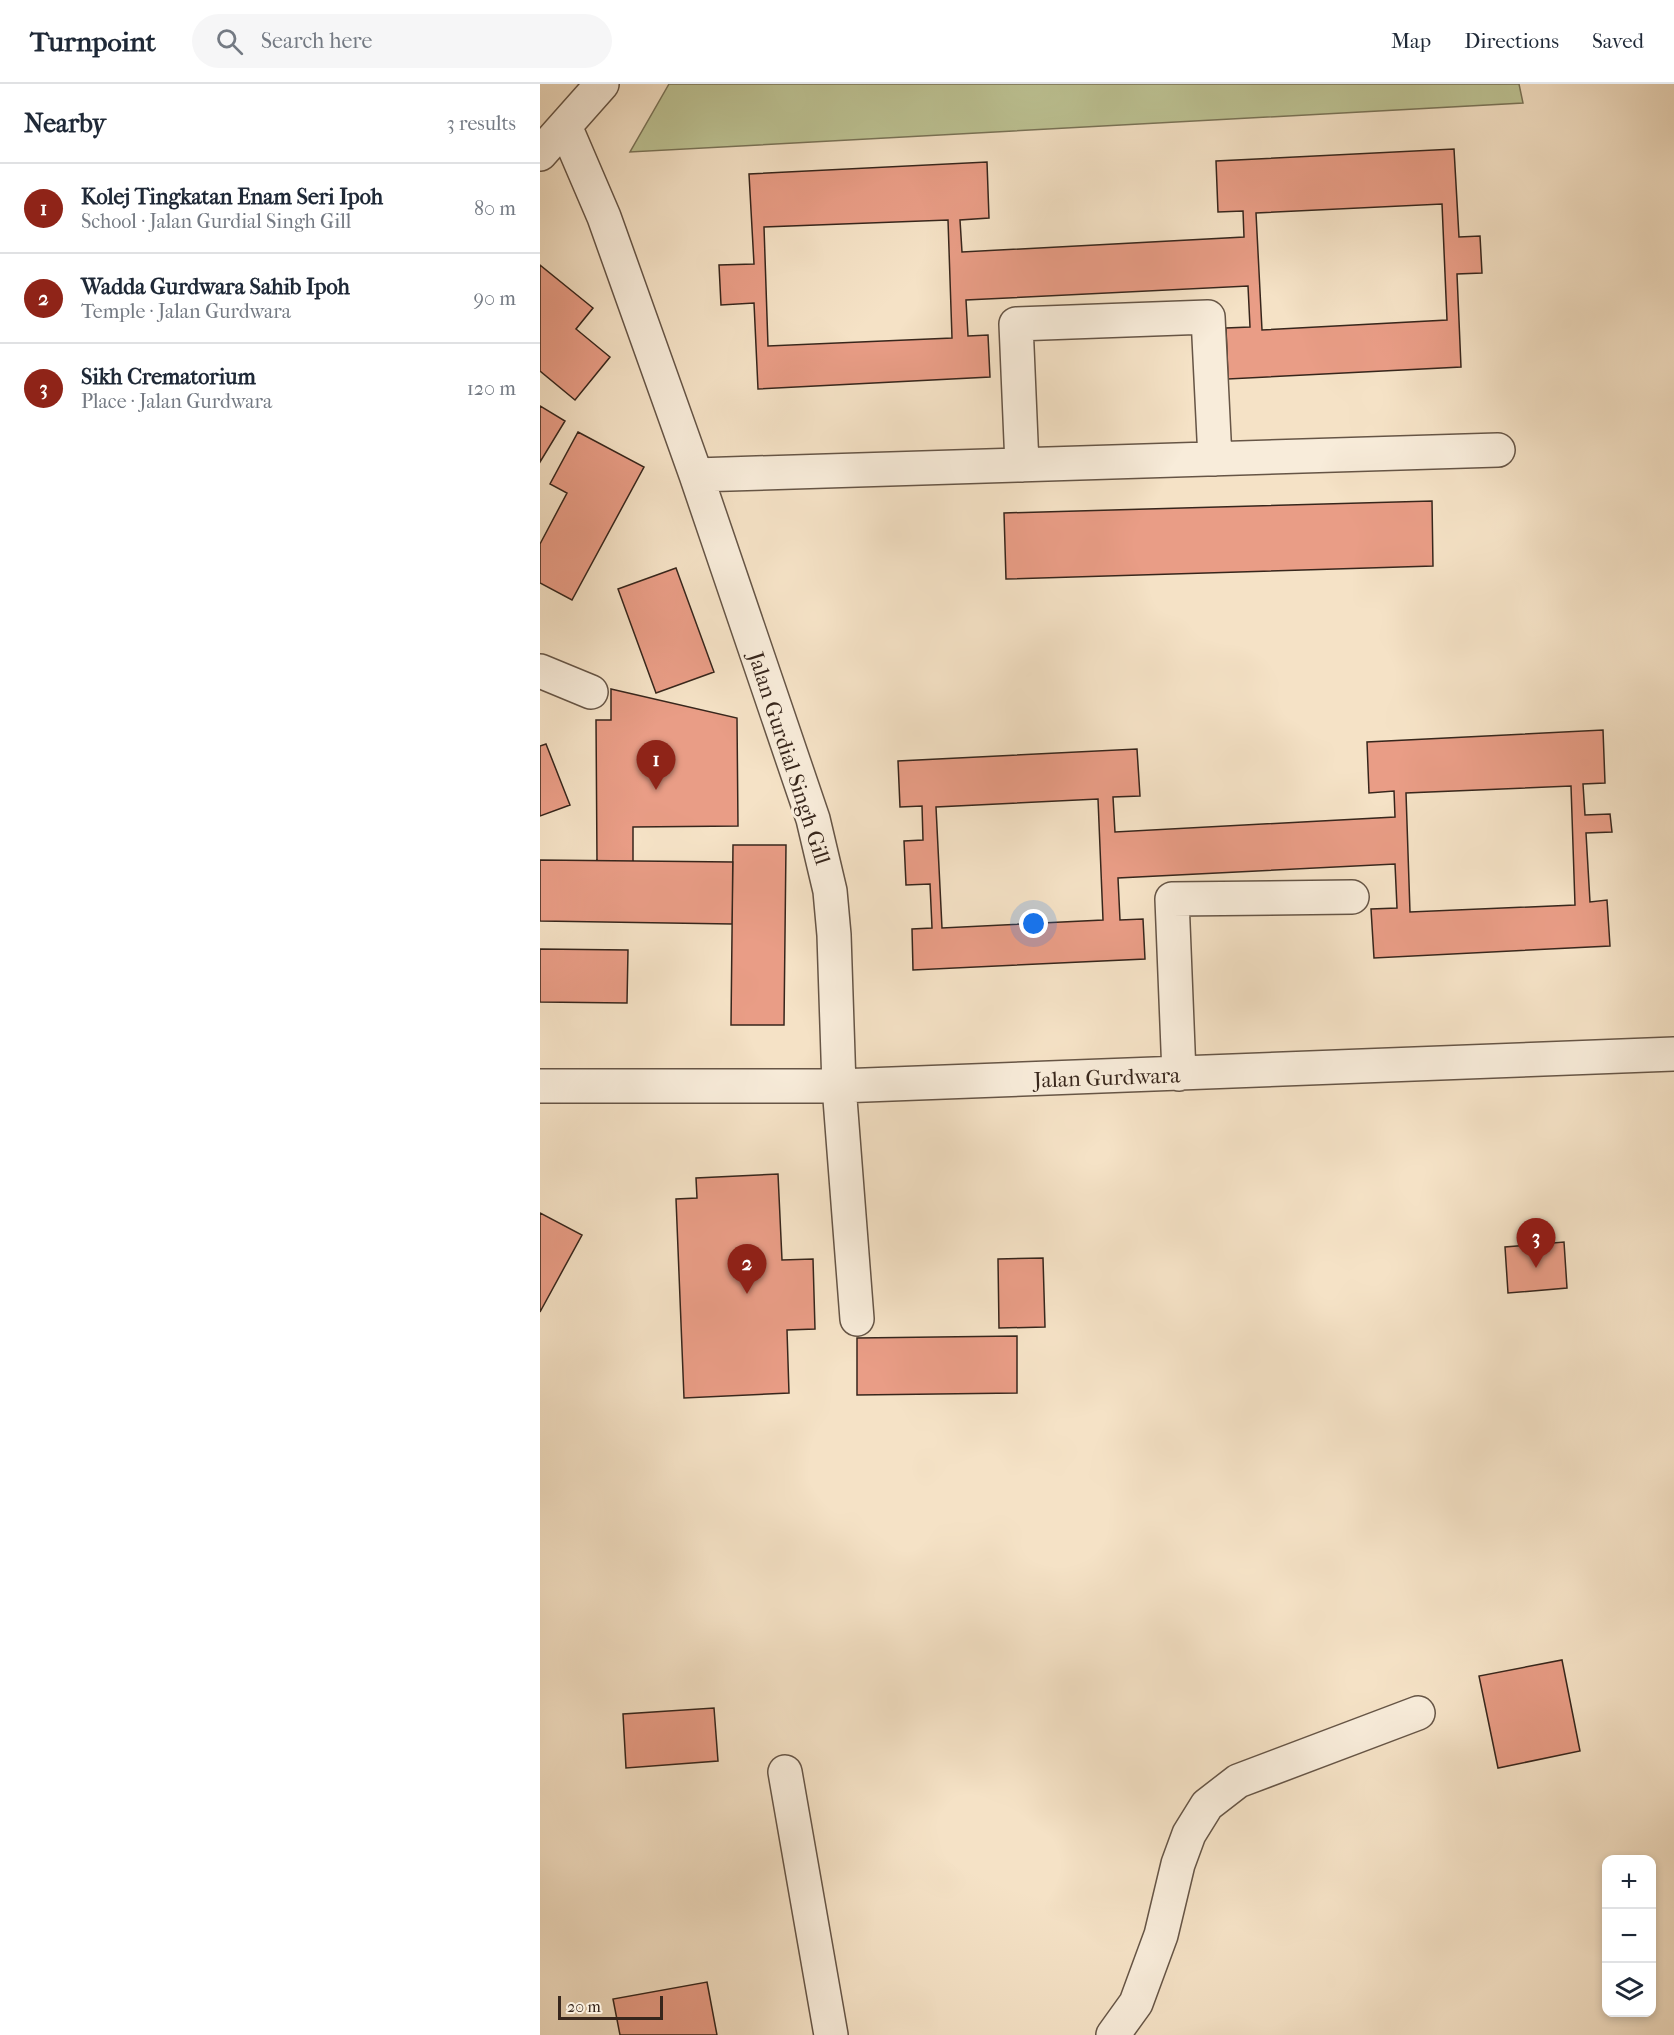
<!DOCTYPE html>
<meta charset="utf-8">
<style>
body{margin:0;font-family:"IM FELL French Canon",serif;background:#f6f6f7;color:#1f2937}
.controls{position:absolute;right:18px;bottom:18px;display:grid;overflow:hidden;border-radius:12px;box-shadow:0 3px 9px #0003}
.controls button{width:54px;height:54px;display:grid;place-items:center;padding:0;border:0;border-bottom:2px solid #e0e1e3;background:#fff;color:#1f2937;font:30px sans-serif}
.scale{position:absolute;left:18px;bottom:15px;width:105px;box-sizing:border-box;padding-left:6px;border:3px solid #37261c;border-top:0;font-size:16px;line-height:21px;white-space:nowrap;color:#37261c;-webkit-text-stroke:4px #f8ecda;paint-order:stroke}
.you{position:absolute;left:494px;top:840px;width:21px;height:21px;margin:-15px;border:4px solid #fff;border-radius:50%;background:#1a73e8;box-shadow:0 0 0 9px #1a73e833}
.badge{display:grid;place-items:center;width:39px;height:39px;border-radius:50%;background:#8f2418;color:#fff;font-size:20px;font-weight:700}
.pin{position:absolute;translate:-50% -50px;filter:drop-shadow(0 2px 3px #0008)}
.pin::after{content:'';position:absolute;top:32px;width:21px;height:18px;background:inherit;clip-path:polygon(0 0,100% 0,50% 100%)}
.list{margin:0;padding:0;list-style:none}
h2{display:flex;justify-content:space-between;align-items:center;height:78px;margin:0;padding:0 24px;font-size:26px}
h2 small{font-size:20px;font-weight:400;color:#747a83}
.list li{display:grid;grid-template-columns:39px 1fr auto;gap:18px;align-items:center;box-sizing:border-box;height:90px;padding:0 24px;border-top:2px solid #e0e1e3}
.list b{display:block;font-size:22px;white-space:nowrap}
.list p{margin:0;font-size:20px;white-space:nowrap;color:#747a83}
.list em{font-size:20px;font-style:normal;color:#747a83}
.icon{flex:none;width:33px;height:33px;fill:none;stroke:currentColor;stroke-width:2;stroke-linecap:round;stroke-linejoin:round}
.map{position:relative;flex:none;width:1134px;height:1951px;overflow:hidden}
header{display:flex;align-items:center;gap:36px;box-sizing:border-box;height:84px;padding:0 30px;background:#fff;border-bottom:2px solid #e0e1e3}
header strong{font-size:28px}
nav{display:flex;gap:33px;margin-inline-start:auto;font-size:21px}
.search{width:420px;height:54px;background:#f6f6f7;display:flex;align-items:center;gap:15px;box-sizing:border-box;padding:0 21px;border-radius:33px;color:#747a83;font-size:22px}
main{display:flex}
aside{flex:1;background:#fff}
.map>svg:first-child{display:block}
.green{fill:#bdc394;stroke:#7a7458;stroke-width:1.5}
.building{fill:#e99d86;stroke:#37261c;stroke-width:1.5;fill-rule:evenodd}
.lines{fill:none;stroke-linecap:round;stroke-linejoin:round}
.minor-casing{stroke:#665546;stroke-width:36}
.minor{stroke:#f8ecda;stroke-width:33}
.labels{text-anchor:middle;stroke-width:6;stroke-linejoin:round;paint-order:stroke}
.street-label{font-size:22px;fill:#37261c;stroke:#f8ecda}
</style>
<header>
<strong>Turnpoint</strong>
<div class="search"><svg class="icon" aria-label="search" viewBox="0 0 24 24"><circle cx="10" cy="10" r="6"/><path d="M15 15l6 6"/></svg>Search here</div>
<nav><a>Map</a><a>Directions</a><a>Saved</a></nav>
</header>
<main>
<aside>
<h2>Nearby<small>3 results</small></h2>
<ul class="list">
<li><span class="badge">1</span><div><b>Kolej Tingkatan Enam Seri Ipoh</b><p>School · Jalan Gurdial Singh Gill</p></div><em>80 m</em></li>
<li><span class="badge">2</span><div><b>Wadda Gurdwara Sahib Ipoh</b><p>Temple · Jalan Gurdwara</p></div><em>90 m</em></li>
<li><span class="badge">3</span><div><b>Sikh Crematorium</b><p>Place · Jalan Gurdwara</p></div><em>120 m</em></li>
</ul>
</aside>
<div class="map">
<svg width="1134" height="1951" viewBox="0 0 1134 1951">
<rect width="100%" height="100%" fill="#f5e2c6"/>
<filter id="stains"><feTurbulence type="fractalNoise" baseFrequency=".00333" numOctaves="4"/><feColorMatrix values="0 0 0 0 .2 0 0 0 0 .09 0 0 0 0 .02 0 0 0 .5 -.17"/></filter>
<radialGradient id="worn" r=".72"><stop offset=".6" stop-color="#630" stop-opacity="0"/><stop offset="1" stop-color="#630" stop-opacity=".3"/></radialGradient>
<path class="green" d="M 129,0 L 979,0 L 983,19 L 90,68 Z"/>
<path class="building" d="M 914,65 L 919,153 L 940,152 L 942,189 L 917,190 L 921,283 L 688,295 L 686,244 L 710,243 L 708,202 L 426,216 L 428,252 L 448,251 L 450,293 L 218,305 L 214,219 L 181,221 L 179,181 L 214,180 L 209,90 L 447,78 L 449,134 L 420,136 L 422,168 L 704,153 L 703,127 L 678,128 L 676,77 ZM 902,120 L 907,236 L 722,246 L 716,129 ZM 408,136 L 412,254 L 228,262 L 224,143 Z
M 0,181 L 53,224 L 36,245 L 70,273 L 35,316 L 0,287 Z
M 0,322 L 25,337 L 0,378 Z
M 38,348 L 104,383 L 32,516 L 0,499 L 0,460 L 27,409 L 10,400 Z
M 892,417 L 893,482 L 466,495 L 464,429 Z
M 136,484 L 174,588 L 116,609 L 78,505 Z
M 71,605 L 197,634 L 198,742 L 93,743 L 93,777 L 57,777 L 56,636 L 71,636 Z
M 1063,646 L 1065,699 L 1043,700 L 1045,731 L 1070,730 L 1072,748 L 1046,749 L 1050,818 L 1067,816 L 1070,862 L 834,874 L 831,825 L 857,824 L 855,780 L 578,794 L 580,836 L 603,835 L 605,875 L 373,886 L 372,845 L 392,844 L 390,800 L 366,801 L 364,757 L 383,756 L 382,722 L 360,723 L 358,677 L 597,665 L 600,712 L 573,713 L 575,748 L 855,733 L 854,707 L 829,709 L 827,658 ZM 1031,702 L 1035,821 L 870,828 L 866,709 ZM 558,715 L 563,836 L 402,844 L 396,723 Z
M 6,660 L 30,721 L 0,732 L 0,662 Z
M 193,761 L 246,761 L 244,941 L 191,941 Z
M 0,776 L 193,778 L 192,840 L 0,837 Z
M 0,865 L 88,866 L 87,919 L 0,918 Z
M 238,1090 L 242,1176 L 273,1175 L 275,1245 L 247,1246 L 249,1309 L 144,1314 L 136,1115 L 157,1114 L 156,1094 Z
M 0,1129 L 42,1151 L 0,1228 Z
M 1024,1158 L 1027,1204 L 968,1209 L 965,1163 Z
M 503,1174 L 505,1243 L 459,1244 L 458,1175 Z
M 477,1252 L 477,1309 L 317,1311 L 317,1254 Z
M 1022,1576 L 1040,1667 L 958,1684 L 939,1592 Z
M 174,1624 L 178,1677 L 86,1684 L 83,1630 Z
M 167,1898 L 177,1951 L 80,1951 L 73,1915 Z"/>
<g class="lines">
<g class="minor-casing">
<path id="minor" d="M 25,42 L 64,133 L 156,391 L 273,735 L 290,807 L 294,851 L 299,1002 L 317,1235
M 0,70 L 62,0
M 482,381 L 476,240 L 668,233 L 675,375
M 156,391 L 958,366
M 0,587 L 51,608
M 639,990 L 632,815 L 812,813
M 0,1002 L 299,1002 L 1134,970
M 245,1688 L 291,1951
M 573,1951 L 596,1919 L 621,1851 L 638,1780 L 649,1750 L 667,1721 L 698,1697 L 878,1629"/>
</g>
<use href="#minor" class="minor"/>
</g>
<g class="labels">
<g class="street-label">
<text transform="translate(250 674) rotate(72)" y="8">Jalan Gurdial Singh Gill</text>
<text transform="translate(567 993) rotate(-2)" y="8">Jalan Gurdwara</text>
</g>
</g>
<rect width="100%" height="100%" filter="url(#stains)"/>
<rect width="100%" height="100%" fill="url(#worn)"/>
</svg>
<div class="controls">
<button>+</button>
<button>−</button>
<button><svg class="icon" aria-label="layers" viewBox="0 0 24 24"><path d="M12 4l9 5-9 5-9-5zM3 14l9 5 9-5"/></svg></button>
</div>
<div class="scale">20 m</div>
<div class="you"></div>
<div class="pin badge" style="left:116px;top:706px">1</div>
<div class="pin badge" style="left:207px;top:1210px">2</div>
<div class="pin badge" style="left:996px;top:1184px">3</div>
</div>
</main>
